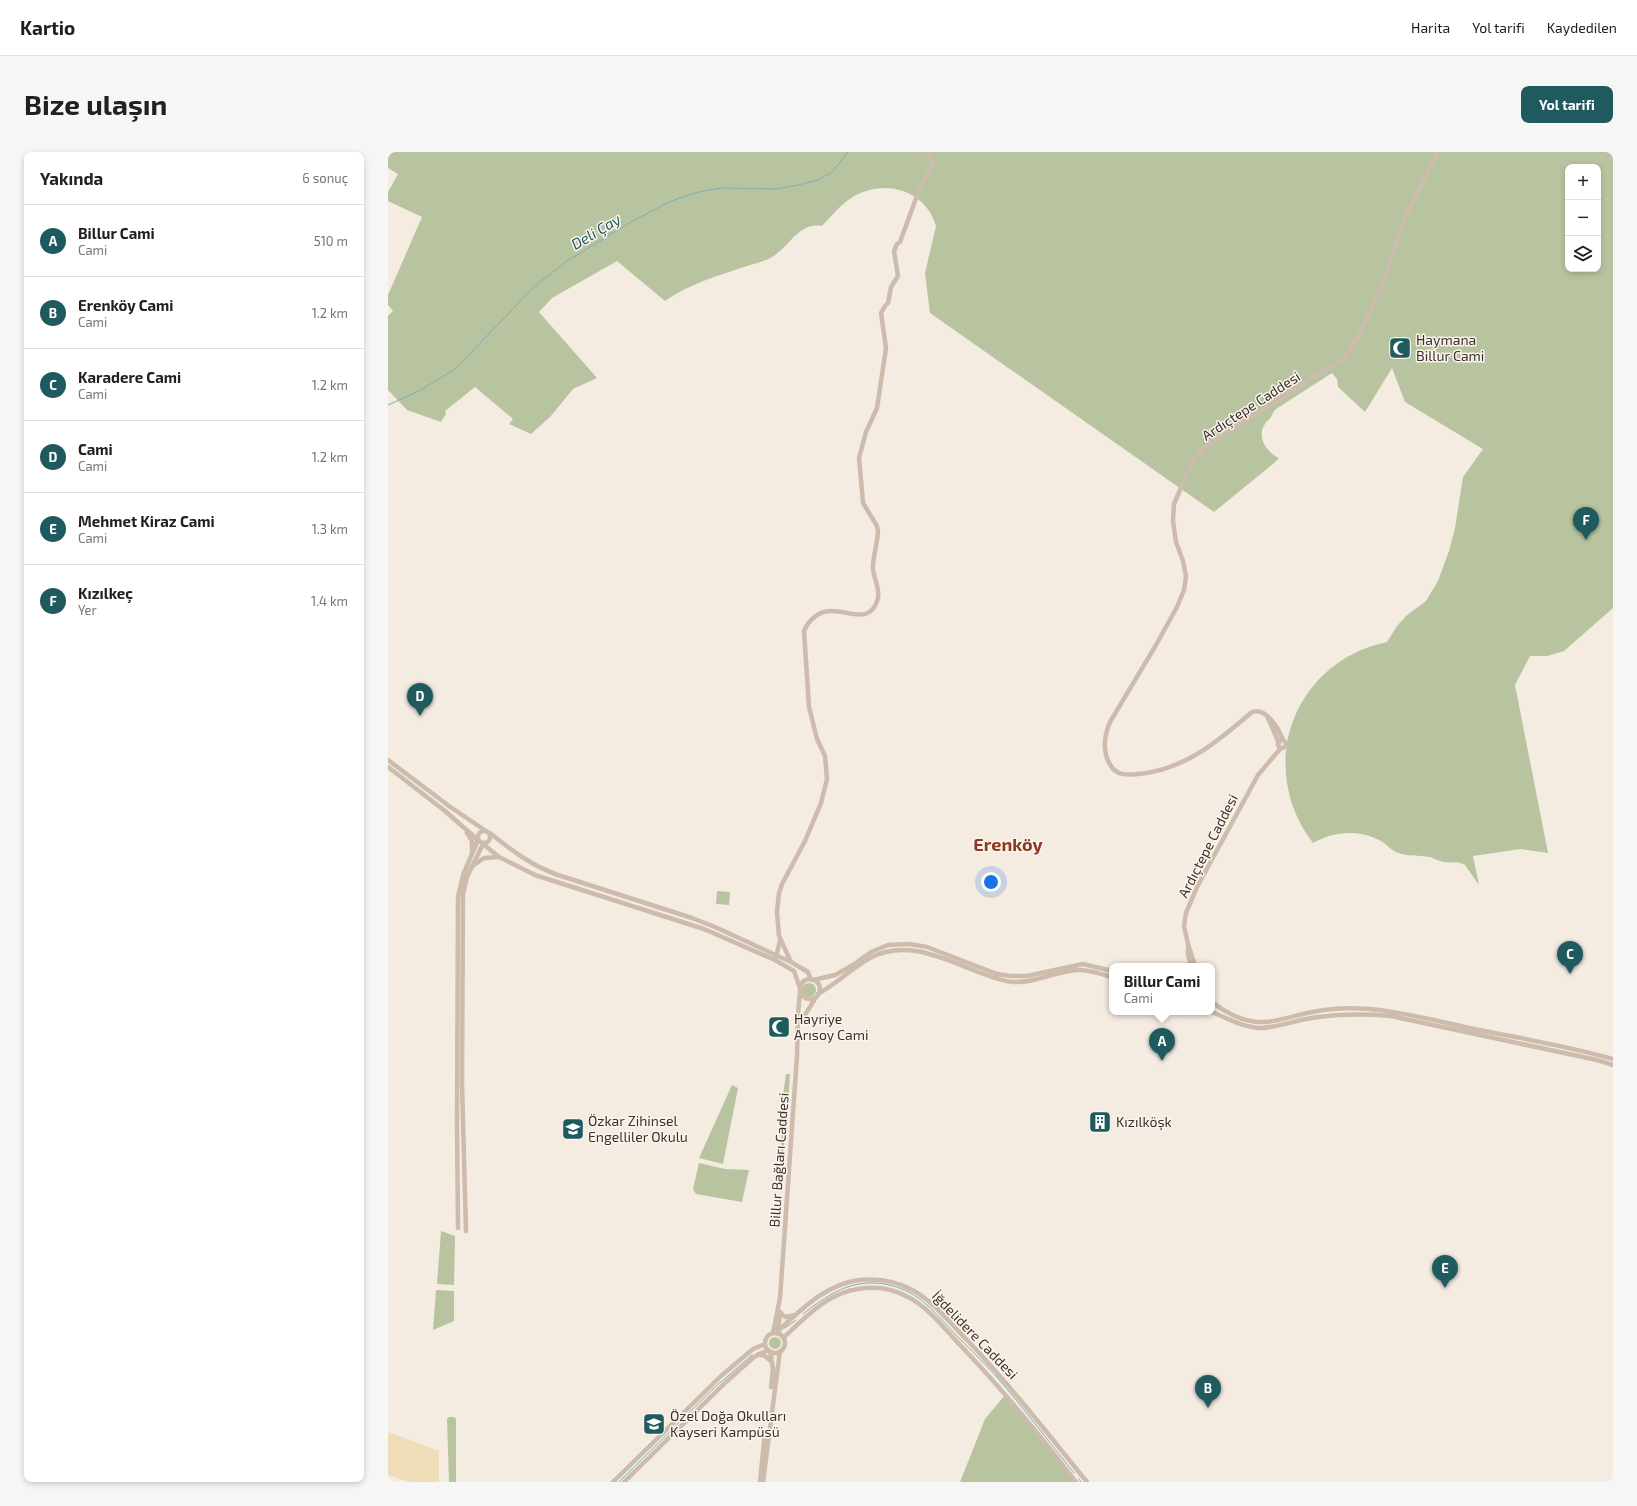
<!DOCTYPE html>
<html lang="tr">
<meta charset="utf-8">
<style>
body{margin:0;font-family:"Exo 2",sans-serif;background:#f6f6f6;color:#202124}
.controls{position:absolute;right:12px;top:12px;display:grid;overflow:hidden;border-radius:8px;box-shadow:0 2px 6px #0003}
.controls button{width:36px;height:36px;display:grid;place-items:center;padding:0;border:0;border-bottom:1px solid #e0e0e0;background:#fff;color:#202124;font:20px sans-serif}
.you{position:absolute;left:603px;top:730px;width:14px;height:14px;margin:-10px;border:3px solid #fff;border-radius:50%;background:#1a73e8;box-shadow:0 0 0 6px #1a73e833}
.badge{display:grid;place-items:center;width:26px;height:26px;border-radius:50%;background:#1f5a5e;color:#fff;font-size:13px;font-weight:700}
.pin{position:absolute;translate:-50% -33px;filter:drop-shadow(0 1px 2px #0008)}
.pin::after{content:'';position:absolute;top:21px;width:14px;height:12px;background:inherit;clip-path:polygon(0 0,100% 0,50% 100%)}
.popup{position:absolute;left:721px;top:811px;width:106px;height:52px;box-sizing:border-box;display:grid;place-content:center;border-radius:8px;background:#fff;filter:drop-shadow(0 1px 3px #0005);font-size:13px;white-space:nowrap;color:#757577}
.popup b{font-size:15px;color:#202124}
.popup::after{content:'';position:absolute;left:50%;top:100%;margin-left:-8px;border:8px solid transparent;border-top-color:#fff}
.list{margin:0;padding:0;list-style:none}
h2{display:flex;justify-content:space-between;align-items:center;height:52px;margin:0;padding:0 16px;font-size:17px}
h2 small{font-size:13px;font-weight:400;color:#757577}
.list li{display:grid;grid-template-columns:26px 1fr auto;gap:12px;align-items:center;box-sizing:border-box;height:72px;padding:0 16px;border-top:1px solid #e0e0e0}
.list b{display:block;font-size:15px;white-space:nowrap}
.list p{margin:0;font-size:13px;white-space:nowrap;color:#757577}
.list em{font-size:13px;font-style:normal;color:#757577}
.icon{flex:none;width:22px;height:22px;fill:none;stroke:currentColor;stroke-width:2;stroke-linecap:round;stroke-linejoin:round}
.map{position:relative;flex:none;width:1225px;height:1330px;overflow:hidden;border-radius:8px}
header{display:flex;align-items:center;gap:24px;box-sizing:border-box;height:56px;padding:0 20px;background:#fff;border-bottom:1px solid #e0e0e0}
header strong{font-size:19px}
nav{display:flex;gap:22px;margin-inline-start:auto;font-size:14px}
.intro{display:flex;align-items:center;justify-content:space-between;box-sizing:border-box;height:96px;padding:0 24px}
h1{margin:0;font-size:28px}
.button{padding:10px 18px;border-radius:8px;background:#1f5a5e;color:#fff;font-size:14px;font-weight:700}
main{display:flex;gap:24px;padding:0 24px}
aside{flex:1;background:#fff;border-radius:8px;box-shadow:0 2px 6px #0003}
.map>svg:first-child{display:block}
.green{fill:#b8c4a0;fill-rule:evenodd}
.sand{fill:#efdcb8}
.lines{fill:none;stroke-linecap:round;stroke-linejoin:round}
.stream{stroke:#7fb0b2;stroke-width:1}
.tertiary{stroke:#cdbbac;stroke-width:4.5}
.labels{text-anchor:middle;stroke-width:3;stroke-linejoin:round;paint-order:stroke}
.poi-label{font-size:14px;fill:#3b302b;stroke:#fbf5ee;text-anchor:start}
.street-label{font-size:14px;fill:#3b302b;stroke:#fbf5ee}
.water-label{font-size:15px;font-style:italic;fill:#1f5a5e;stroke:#fbf5ee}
.district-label{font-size:18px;font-weight:bold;fill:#8c3b22;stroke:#fbf5ee}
</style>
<header>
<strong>Kartio</strong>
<nav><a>Harita</a><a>Yol tarifi</a><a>Kaydedilen</a></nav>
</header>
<div class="intro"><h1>Bize ulaşın</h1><a class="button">Yol tarifi</a></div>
<main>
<aside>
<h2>Yakında<small>6 sonuç</small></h2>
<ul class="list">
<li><span class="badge">A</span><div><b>Billur Cami</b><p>Cami</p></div><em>510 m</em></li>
<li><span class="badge">B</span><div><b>Erenköy Cami</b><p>Cami</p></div><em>1.2 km</em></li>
<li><span class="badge">C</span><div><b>Karadere Cami</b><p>Cami</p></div><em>1.2 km</em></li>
<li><span class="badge">D</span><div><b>Cami</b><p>Cami</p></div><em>1.2 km</em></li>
<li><span class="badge">E</span><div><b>Mehmet Kiraz Cami</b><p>Cami</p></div><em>1.3 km</em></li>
<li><span class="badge">F</span><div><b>Kızılkeç</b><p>Yer</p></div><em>1.4 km</em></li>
</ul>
</aside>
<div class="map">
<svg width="1225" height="1330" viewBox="0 0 1225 1330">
<rect width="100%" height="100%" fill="#f4ebe1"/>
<path class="green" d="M 0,0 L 1225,0 L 1225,456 L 1176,499 L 1159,504 L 1142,504 L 1127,533 L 1160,701 L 1133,697 L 1085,704 L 1091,733 L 1077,713 C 1071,709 1064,711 1056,710 C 1051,709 1047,707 1042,705 C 1031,703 1018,705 1008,700 C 1003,698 998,692 993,689 C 971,677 946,679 925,691 C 867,615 905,510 999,490 L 1009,474 L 1018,464 L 1038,449 L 1050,429 L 1061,399 L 1067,376 L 1075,325 L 1095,297 L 1017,250 L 1004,216 L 977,260 L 950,235 L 949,227 L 944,221 L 888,257 C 885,260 885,261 883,265 C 882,268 878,269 877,272 C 868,285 879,301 891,306 L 885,312 L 826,360 L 542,161 L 537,121 L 548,74 C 538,39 499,27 468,43 C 455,50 444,63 434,74 C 410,70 402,95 384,105 C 376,110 365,112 356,115 C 329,124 301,132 277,149 L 229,109 L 164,146 L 151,160 L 209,226 L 185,237 L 162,265 L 143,282 L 121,272 L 125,267 L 87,235 L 57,259 L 58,262 L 53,270 L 19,258 L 0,238 L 0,164 L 5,159 L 0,153 L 0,143 L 34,65 L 0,49 L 0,40 L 10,22 L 0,16 ZM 1180,15 L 1210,15 L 1210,117 L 1180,117 Z
M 329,739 L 342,740 L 341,753 L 328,752 Z
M414 838a7 7 0 1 1 14 0a7 7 0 1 1-14 0Z
M 398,922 L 402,922 L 400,953 L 394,950 Z
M 344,933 L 350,936 L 335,1012 L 311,1006 Z
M 395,961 L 399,963 L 394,1015 L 392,1014 L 392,1011 Z
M 311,1011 L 337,1017 L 361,1018 L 354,1050 L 308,1042 L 305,1037 Z
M 53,1079 L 67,1084 L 66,1133 L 49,1132 Z
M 48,1138 L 66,1139 L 66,1169 L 45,1178 Z
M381 1191a6 6 0 1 1 12 0a6 6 0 1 1-12 0Z
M 617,1243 L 687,1330 L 572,1330 L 597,1267 Z
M 61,1265 L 66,1265 L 68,1267 L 68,1330 L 61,1330 L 59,1267 Z"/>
<path class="sand" d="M 0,1280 L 51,1299 L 51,1330 L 22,1330 L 0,1323 Z"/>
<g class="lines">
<path class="stream" d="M 0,253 L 33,238 L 67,217 L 148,133 L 179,109 L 243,70 L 283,49 L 310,40 L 333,36 L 388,37 L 410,33 L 430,28 L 444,20 L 460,0
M 415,1162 C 444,1139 470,1123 509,1135 C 534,1143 550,1164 567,1182 C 581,1196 595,1210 608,1224 C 635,1255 660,1289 686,1321
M 397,1176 L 408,1168
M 691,1327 L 693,1330
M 231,1330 L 326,1236 L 364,1203"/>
<path class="tertiary" d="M 880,566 L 891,591
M 895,588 C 891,577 878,555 864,560 C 830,589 797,618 750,622 C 740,623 729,624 723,614 C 714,601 716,584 722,570 L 768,493 L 789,455 L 796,438 L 798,424 L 795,409 L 788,390 L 785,369 L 786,352 L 804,310 L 815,297 L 831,285 L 947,212 L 955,207 L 961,199 L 971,182 L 995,131 L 1017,66 L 1049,0
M890 592a4 4 0 1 1 8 0a4 4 0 1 1-8 0Z
M 0,608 L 61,654 L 98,679
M 0,615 L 57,659 L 90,688 L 75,723 L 70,745 L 69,973 L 70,1076
M90 685a6 6 0 1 1 12 0a6 6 0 1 1-12 0Z
M 79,681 L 84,689 L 84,700
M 102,681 C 123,698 144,714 170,723 L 304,766 L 327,775 L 403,810 L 420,820 L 423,828
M 86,713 L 96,706 L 111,705
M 800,792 L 796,774 L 798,761 L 809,735 L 870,623 L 893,596
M 388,806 L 392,788
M 403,810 L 391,784 L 389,760 L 391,741 L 394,732 L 417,689 L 433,651 L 439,627 L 437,604 L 429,587 L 421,555 L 416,479 C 420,469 431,458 444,459 C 462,459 483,473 490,446 C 492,434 484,424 485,413 C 486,402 489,391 490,380 L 489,374 L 475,351 L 471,306 L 478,280 L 489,256 L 498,196 L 493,161 L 497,154 L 500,151 L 503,135 L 510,124 L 506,99 L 509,92 L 512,90 L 530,41 L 546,9 L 538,0
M 803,814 L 800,802 L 800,792 L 807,814
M412 837a10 10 0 1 1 20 0a10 10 0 1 1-20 0Z
M 425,828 L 447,823 L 465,813 L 483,800 L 500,793 L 521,792 L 539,795 L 609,822 L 623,824 L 639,824 L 695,812 L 724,819
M 430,842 C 448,832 464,816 482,806 C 519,786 558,808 593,821 C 603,825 614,829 625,830 C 648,831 666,820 688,818 C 700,817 713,822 724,825
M 824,850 C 874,888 892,861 945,857 C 992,853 1039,867 1086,877 C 1132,886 1179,894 1225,907
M 824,860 C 839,866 856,876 873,876 C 892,875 911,867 930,865 C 954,862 979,862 1003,864 L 1209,908 L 1225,913
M 410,871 L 417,863 L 428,845
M 78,1079 L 74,932 L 75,742 L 79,725 L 95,692 L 111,705 L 147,723 L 316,777 L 387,808 L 406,819 L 412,836
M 392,1160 L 397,1165 L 407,1163
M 390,1180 L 392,1160
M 385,1181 L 392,1146 L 409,904 L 410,863 L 412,838
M377 1191a10 10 0 1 1 20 0a10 10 0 1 1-20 0Z
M 390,1182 L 392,1177 C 415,1156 439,1132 471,1128 C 490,1126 509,1129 526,1139 C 547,1151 562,1171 579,1188 C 622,1233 660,1282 699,1330
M 395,1186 C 417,1166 439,1141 470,1137 C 487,1134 504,1136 520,1145 C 541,1156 556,1176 573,1194 C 614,1237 652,1283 688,1330
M 382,1199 L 385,1217 L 383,1235
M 370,1202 L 377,1204 L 384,1210
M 225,1330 L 333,1224 L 365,1197 L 377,1192
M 236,1330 L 338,1230 L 366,1205 L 380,1198
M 372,1330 L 377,1280
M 375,1330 L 392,1199"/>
</g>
<defs>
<g id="mosque-square" transform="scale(1.15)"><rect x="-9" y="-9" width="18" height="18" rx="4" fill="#1f5a5e" stroke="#fbf5ee"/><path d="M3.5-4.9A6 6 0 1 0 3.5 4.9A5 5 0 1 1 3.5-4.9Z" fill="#fff"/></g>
<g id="building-square" transform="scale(1.15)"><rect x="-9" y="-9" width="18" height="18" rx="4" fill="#1f5a5e" stroke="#fbf5ee"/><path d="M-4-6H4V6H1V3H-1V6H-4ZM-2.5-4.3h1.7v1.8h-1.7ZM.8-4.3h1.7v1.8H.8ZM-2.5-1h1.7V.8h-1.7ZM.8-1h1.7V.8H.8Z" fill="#fff"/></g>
<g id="school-square" transform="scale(1.15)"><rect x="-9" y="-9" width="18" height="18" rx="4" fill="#1f5a5e" stroke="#fbf5ee"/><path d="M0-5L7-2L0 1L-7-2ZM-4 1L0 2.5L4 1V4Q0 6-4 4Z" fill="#fff"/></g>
</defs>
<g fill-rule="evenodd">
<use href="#mosque-square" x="1012" y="196"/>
<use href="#mosque-square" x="391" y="875"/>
<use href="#building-square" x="712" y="970"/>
<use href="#school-square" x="185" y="977"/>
<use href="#school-square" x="266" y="1272"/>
</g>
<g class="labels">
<g class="poi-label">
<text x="1028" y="193">Haymana<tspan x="1028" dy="16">Billur Cami</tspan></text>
<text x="406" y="872">Hayriye<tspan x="406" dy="16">Arısoy Cami</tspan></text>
<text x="200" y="974">Özkar Zihinsel<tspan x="200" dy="16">Engelliler Okulu</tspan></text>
<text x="728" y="975">Kızılköşk</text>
<text x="282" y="1269">Özel Doğa Okulları<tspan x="282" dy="16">Kayseri Kampüsü</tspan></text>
</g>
<g class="street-label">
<text transform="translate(863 254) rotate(-33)" y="5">Ardıçtepe Caddesi</text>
<text transform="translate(820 694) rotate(-63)" y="5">Ardıçtepe Caddesi</text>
<text transform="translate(391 1008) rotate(-86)" y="5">Billur Bağları Caddesi</text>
<text transform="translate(587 1183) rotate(46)" y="5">İğdelidere Caddesi</text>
</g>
<g class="water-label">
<text transform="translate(208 80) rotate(-31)" y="5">Deli Çay</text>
</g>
<g class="district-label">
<text x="620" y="699">Erenköy</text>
</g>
</g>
</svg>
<div class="controls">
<button>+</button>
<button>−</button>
<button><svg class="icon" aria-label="layers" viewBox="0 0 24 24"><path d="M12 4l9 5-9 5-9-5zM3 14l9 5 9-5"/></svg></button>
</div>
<div class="you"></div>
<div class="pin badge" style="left:774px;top:909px">A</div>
<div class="popup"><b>Billur Cami</b>Cami</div>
<div class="pin badge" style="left:820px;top:1256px">B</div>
<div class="pin badge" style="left:1182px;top:822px">C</div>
<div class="pin badge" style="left:32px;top:564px">D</div>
<div class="pin badge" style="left:1057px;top:1136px">E</div>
<div class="pin badge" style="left:1198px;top:388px">F</div>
</div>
</main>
